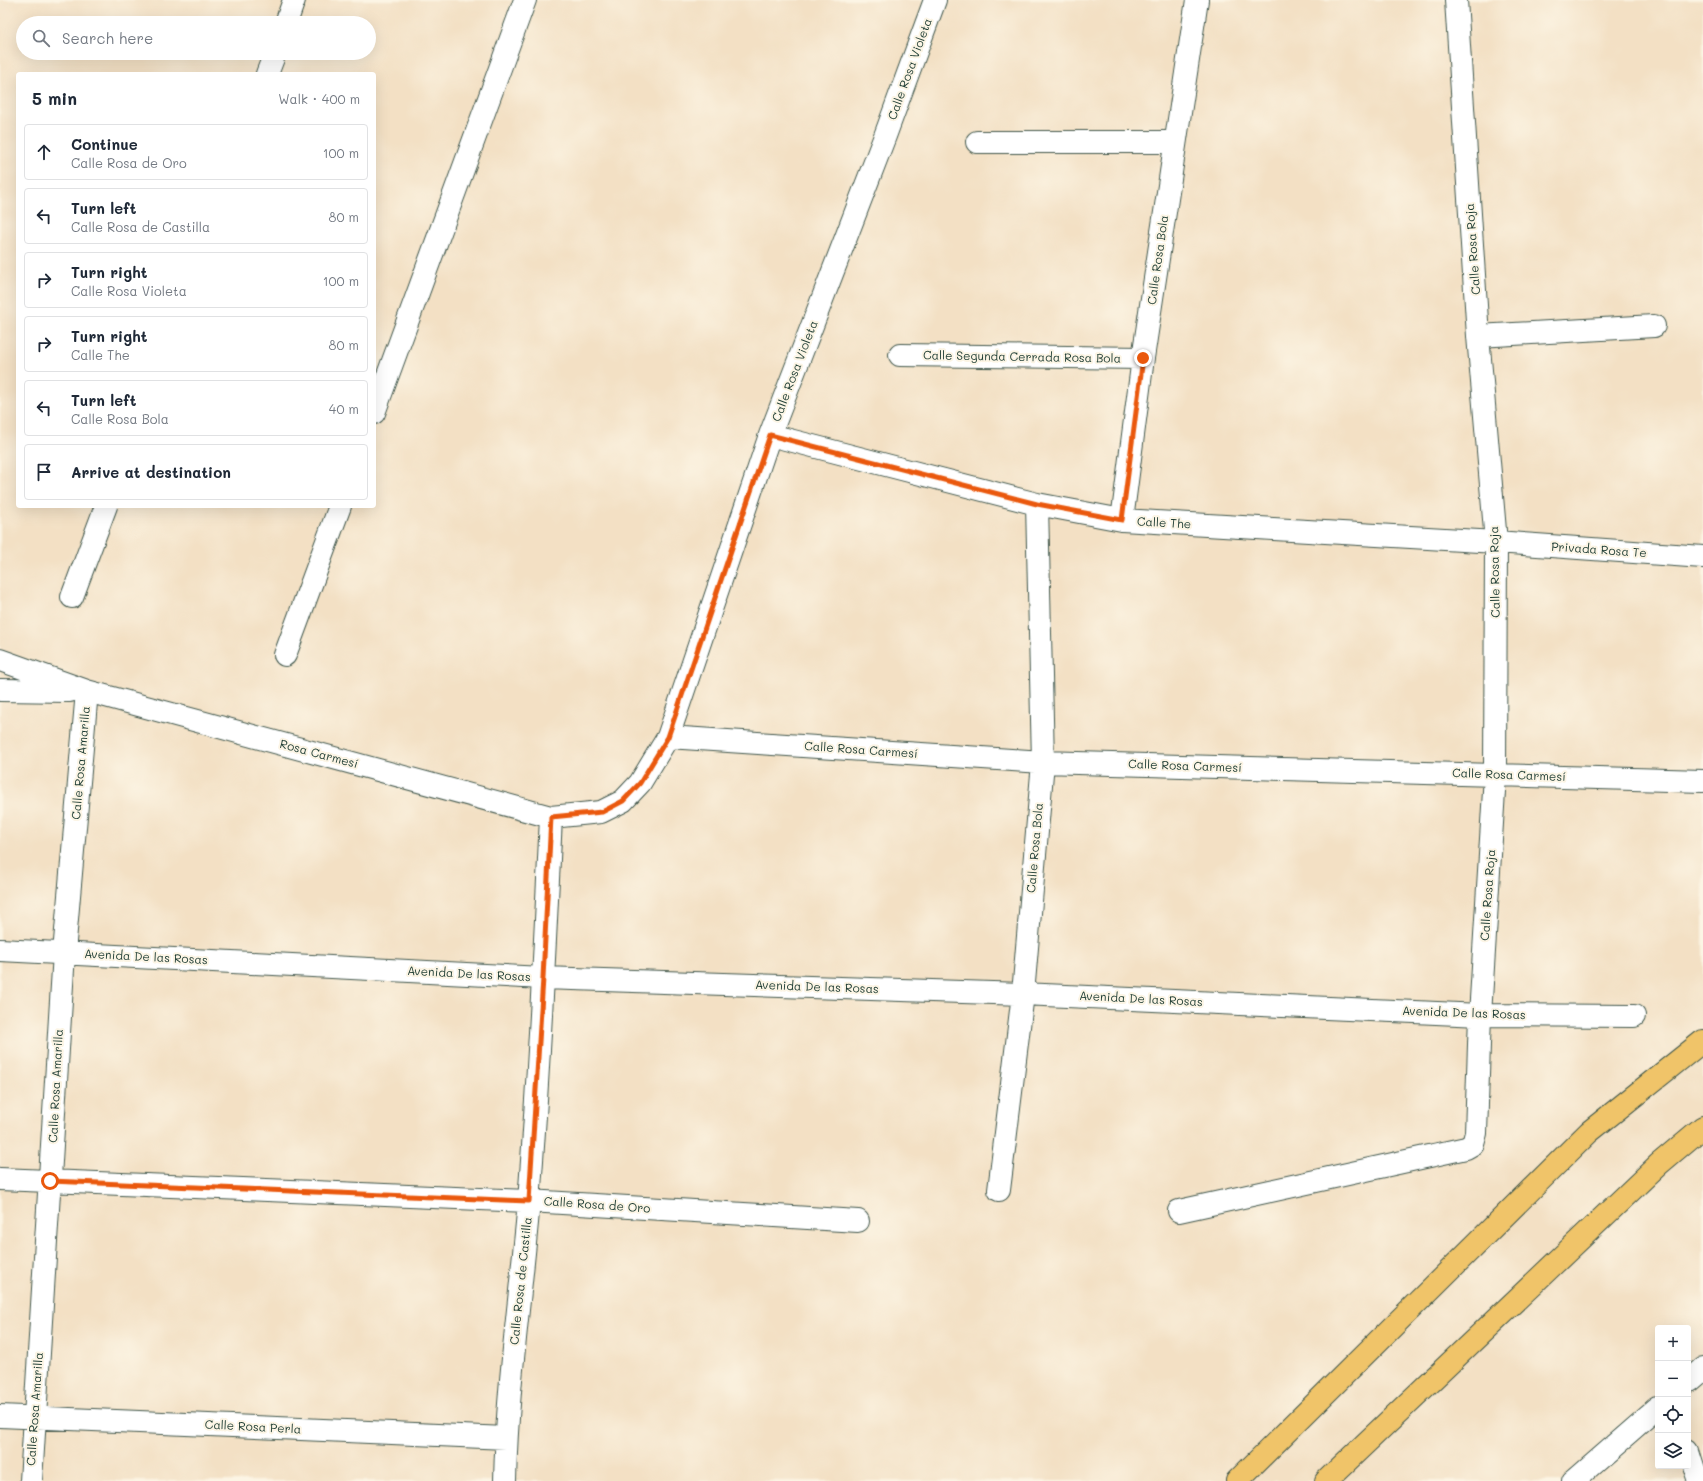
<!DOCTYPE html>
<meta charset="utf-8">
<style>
body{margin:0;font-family:Mali,sans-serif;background:#f6f6f7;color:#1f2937}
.controls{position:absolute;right:12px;bottom:12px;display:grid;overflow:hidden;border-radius:4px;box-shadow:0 4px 16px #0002}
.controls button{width:36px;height:36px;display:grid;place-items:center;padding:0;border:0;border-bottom:1px solid #e0e1e3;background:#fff;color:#1f2937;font:20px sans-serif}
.stop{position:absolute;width:12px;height:12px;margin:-9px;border:3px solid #ea580c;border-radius:50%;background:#fff}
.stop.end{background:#ea580c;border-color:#fff;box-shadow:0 1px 4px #0008}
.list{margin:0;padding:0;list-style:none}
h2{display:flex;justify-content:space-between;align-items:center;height:52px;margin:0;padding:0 16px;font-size:17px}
h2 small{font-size:13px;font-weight:400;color:#747a83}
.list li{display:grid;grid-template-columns:26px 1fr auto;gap:12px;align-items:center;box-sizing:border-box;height:56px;margin:0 8px 8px;padding:0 8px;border:1px solid #e0e1e3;border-radius:4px}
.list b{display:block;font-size:15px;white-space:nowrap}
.list p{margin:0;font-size:13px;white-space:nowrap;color:#747a83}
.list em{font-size:13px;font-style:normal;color:#747a83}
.icon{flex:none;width:22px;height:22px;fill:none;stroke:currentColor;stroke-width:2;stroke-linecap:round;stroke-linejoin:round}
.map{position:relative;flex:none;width:1703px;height:1481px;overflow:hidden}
.search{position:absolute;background:#fff;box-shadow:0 4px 16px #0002;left:16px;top:16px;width:360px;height:44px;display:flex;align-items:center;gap:10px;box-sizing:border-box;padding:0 14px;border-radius:22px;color:#747a83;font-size:15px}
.panel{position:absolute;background:#fff;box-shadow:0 4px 16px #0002;left:16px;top:72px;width:360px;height:436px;border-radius:4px}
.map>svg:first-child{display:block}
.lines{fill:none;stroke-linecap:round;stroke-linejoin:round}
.minor-casing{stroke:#3f554a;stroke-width:24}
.highway-casing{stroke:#3f554a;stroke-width:24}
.minor{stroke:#fff;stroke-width:22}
.highway{stroke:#f0c469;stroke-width:22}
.route{stroke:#ea580c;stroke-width:5}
.labels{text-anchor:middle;stroke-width:4;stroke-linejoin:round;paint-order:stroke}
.street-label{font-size:12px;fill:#1f3d34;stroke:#fcf5e5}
</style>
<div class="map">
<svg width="1703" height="1481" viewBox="0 0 1703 1481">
<rect width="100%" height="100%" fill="#fcf5e5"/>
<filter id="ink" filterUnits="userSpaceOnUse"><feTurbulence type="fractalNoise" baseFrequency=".025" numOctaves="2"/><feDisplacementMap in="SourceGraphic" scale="8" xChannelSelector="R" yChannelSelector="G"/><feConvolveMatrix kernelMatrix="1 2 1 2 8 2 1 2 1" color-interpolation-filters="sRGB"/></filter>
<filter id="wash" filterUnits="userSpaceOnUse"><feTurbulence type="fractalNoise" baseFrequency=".012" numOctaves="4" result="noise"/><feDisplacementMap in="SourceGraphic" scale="16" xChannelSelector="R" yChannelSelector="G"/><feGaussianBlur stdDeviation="0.9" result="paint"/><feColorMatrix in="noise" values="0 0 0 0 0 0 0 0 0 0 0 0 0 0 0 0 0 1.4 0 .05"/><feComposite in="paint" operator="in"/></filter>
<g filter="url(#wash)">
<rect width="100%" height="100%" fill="#f3e0c4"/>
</g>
<g filter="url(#ink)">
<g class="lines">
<g class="minor-casing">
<path id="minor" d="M 286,23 L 294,0
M 267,74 L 275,53
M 977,142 L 1175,142
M 1478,336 L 1654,326
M 900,355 L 1143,358
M 374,413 L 525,0
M 770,435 L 1037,504 L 1122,520 L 1496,542 L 1703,557
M 1122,520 L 1143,358 L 1197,0
M 72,597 L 106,506
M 285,655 L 340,506
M 0,660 L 87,691 L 551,817 L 601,812 L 623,801 L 640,783 L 668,737 L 770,435 L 885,136 L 935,0
M 0,690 L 70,691
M 668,737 L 1043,762 L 1703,781
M 0,950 L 543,978 L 1023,994 L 1480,1015 L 1634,1016
M 0,1179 L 529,1201 L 858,1221
M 999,1190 L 1023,994 L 1043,762 L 1037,504
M 1179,1211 L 1466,1148 L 1473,1144 L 1476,1133 L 1480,1015 L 1495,775 L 1496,542 L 1478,336 L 1456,0
M 1688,1381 L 1703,1368
M 0,1416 L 506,1438
M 1688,1450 L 1698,1481
M 31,1481 L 64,953 L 87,691
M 505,1481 C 507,1387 521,1294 529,1201 C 539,1074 545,945 551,817
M 1573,1481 L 1658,1407"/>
</g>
<g class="highway-casing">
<path id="highway" d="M 1237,1481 L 1589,1132 L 1703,1041
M 1326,1481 L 1659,1164 L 1703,1127"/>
</g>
<use href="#minor" class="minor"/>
<use href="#highway" class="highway"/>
</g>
</g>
<g class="lines" filter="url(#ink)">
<path class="route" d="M 50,1181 L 529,1201 L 543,978 L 551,817 L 602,812 L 623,801 L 640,783 L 668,737 L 770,435 L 1037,504 L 1122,520 L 1143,358"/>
</g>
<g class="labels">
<g class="street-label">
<text transform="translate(910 69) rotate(-70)" y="4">Calle Rosa Violeta</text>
<text transform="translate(1473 249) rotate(-94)" y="4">Calle Rosa Roja</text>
<text transform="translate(1158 260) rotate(-82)" y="4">Calle Rosa Bola</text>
<text transform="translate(1022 357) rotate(1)" y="4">Calle Segunda Cerrada Rosa Bola</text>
<text transform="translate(795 371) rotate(-69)" y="4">Calle Rosa Violeta</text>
<text transform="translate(1164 523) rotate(3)" y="4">Calle The</text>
<text transform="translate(1599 550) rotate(4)" y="4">Privada Rosa Te</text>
<text transform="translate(1495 572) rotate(-91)" y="4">Calle Rosa Roja</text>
<text transform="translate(861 750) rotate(4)" y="4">Calle Rosa Carmesí</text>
<text transform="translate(319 754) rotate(15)" y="4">Rosa Carmesí</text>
<text transform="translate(81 763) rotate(-85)" y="4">Calle Rosa Amarilla</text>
<text transform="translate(1185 766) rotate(2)" y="4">Calle Rosa Carmesí</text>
<text transform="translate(1509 775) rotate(2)" y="4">Calle Rosa Carmesí</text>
<text transform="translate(1035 848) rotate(-85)" y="4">Calle Rosa Bola</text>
<text transform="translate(1488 895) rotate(-86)" y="4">Calle Rosa Roja</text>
<text transform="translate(146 957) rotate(3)" y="4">Avenida De las Rosas</text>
<text transform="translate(469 974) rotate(3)" y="4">Avenida De las Rosas</text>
<text transform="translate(817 987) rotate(2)" y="4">Avenida De las Rosas</text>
<text transform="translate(1141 999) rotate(3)" y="4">Avenida De las Rosas</text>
<text transform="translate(1464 1013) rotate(2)" y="4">Avenida De las Rosas</text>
<text transform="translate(56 1086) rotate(-87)" y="4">Calle Rosa Amarilla</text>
<text transform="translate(597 1205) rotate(4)" y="4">Calle Rosa de Oro</text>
<text transform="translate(521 1281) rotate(-84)" y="4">Calle Rosa de Castilla</text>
<text transform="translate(35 1409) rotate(-86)" y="4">Calle Rosa Amarilla</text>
<text transform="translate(253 1427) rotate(3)" y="4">Calle Rosa Perla</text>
</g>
</g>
</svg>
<div class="controls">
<button>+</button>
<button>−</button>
<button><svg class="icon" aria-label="locate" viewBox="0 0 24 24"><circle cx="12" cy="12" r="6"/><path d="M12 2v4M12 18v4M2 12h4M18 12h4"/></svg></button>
<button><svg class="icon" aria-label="layers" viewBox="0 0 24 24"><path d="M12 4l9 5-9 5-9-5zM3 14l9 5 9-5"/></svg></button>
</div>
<div class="stop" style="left:50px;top:1181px"></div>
<div class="stop end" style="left:1143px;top:358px"></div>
<div class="search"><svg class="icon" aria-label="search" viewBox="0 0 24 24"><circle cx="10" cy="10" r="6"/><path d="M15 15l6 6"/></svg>Search here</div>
<section class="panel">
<h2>5 min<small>Walk · 400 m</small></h2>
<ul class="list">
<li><svg class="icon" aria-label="ahead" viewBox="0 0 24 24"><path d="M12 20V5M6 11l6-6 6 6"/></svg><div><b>Continue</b><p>Calle Rosa de Oro</p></div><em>100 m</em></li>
<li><svg class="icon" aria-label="left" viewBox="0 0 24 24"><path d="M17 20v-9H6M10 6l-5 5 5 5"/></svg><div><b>Turn left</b><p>Calle Rosa de Castilla</p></div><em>80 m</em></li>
<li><svg class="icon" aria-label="right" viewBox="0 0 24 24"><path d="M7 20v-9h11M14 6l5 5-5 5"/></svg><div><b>Turn right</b><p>Calle Rosa Violeta</p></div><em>100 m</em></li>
<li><svg class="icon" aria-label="right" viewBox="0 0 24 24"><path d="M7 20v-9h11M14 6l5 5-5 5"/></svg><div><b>Turn right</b><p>Calle The</p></div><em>80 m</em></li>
<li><svg class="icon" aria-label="left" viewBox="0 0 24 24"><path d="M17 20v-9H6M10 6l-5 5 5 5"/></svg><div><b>Turn left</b><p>Calle Rosa Bola</p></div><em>40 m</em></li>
<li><svg class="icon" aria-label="arrive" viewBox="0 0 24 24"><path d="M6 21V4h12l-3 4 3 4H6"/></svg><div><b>Arrive at destination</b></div></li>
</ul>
</section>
</div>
